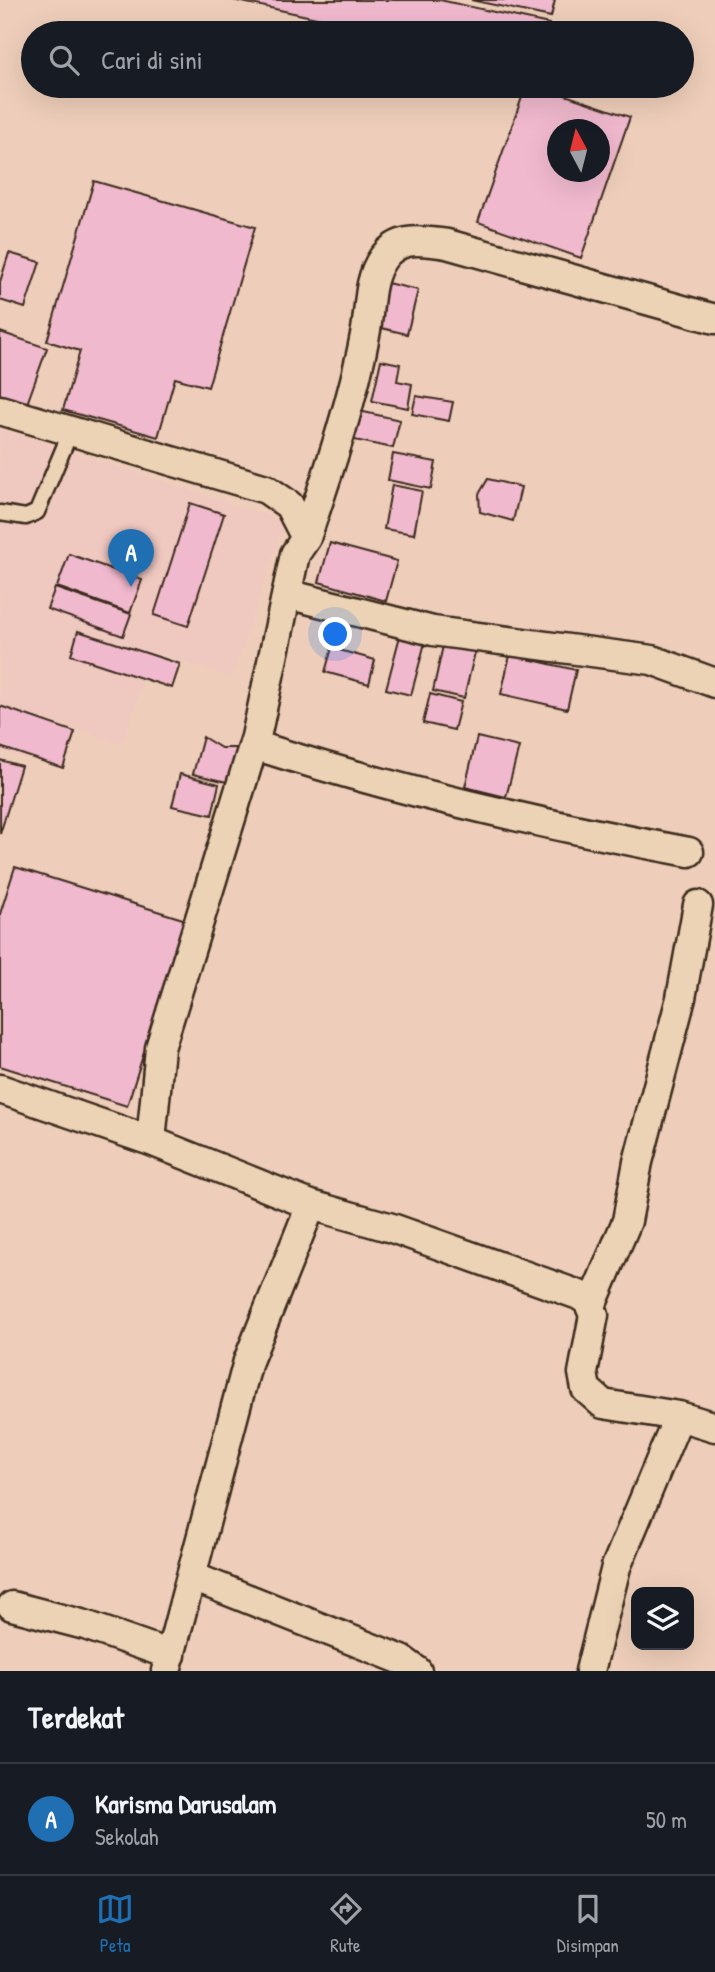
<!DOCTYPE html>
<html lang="id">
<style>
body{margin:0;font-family:"Patrick Hand",sans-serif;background:#242831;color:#f1f3f6}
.controls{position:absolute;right:21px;bottom:21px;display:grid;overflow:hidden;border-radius:14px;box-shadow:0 7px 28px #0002}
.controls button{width:63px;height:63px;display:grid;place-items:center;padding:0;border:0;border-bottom:2px solid #363941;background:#171b24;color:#f1f3f6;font:35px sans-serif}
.compass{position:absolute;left:547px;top:119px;width:63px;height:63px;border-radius:50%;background:#171b24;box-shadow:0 7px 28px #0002;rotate:353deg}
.you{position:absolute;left:336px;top:635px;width:24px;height:24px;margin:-18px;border:5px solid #fff;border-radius:50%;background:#1a73e8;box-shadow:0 0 0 10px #1a73e833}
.badge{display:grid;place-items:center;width:46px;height:46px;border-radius:50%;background:#1f6fb2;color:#fff;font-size:23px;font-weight:700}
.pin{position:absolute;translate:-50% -58px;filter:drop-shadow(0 2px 4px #0008)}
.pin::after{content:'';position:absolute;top:37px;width:24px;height:21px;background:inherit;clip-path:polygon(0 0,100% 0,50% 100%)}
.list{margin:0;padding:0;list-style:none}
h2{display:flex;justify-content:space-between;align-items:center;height:91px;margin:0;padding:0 28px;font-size:30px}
h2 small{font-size:23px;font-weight:400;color:#9ea1a6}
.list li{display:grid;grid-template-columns:46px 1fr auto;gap:21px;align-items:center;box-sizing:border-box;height:112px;padding:0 28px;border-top:2px solid #363941}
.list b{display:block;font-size:26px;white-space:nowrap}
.list p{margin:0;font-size:23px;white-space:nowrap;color:#9ea1a6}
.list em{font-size:23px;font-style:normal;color:#9ea1a6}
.icon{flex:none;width:38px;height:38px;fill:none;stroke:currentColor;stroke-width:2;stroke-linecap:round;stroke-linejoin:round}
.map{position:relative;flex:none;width:715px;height:1671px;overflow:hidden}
.search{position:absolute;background:#171b24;box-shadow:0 7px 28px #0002;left:21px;right:21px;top:21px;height:77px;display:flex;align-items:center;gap:18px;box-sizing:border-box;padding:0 24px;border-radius:38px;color:#9ea1a6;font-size:26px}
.sheet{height:203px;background:#171b24}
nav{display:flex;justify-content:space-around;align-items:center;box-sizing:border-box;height:98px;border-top:2px solid #363941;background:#171b24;font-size:19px;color:#9ea1a6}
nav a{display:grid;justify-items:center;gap:4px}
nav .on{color:#1f6fb2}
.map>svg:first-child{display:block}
.built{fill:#efc8c0}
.building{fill:#f1b9ce;stroke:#3b2a1e;stroke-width:2;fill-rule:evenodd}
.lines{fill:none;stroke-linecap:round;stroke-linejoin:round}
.lane-casing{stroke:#3b2a1e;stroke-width:19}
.street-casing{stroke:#3b2a1e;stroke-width:33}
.lane{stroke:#edd3b5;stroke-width:14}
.street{stroke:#edd3b5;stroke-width:28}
</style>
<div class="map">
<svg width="715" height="1671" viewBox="0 0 715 1671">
<rect width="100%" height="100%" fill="#eeceba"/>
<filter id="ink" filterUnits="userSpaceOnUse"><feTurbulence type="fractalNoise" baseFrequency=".0143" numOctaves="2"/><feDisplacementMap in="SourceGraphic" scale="14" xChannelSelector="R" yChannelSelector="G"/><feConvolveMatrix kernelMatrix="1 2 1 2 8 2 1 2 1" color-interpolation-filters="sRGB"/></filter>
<g filter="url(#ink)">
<path class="built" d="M 0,428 L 285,521 L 232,678 L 153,652 L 122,744 L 40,717 L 26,759 L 0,751 Z"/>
<path class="building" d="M 233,0 L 440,0 L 549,24 L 547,33 L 386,33 Z
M 471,0 L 555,0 L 551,17 Z
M 526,86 L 539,86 L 630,117 L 581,258 L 478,222 ZM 558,130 L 600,130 L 600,172 L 558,172 Z
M 94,181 L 255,227 L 208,387 L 175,378 L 158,437 L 63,410 L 80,351 L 47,341 Z
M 9,253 L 40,262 L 25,308 L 0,300 L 0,282 Z
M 387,283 L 418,290 L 407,334 L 377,327 Z
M 0,332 L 47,348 L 24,412 L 0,403 Z
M 381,360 L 400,364 L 397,381 L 412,384 L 408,408 L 372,401 Z
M 416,396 L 453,402 L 449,421 L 412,414 Z
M 350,409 L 400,420 L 393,448 L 345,438 Z
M 393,454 L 436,462 L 431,489 L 388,480 Z
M 488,479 L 521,487 L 513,521 L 480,512 L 479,494 Z
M 392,485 L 422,491 L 414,534 L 384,529 Z
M 190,503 L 224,514 L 188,626 L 154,615 Z
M 330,543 L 397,561 L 386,601 L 319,582 Z
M 69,554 L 142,580 L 130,613 L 57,587 Z
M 55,588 L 131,614 L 123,636 L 47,609 Z
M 78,631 L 180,664 L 172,688 L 71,655 Z
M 401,632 L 426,639 L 411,695 L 386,689 Z
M 444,641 L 458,649 L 476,648 L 464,698 L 433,691 Z
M 332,648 L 375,660 L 369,684 L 325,672 Z
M 510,655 L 576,670 L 567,709 L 501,694 Z
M 430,694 L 461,702 L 454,730 L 423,723 Z
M 0,706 L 75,732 L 63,768 L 0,747 Z
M 203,737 L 221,748 L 240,748 L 231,783 L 193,774 Z
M 477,737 L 519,747 L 506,797 L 465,787 Z
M 0,760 L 21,766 L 0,834 Z
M 180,774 L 219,784 L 212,815 L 172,806 Z
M 15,867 L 186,920 L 127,1106 L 0,1066 L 0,914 Z"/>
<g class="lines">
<g class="lane-casing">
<path id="lane" d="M 0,513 L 26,517 L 37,512 L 70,433"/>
</g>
<g class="street-casing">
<path id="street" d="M 0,410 L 266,489 L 289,505 L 306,538 L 295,554 L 256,737 L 160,1048 L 151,1141
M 306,538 C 329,470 353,401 366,330 C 370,306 368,279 383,258 C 400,235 422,241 447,244 L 715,319
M 287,594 L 433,631 L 652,660 L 715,683
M 254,745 C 394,790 544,825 689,852
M 0,1089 L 151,1141 L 311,1205 L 392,1228 L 579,1295 L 588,1301 L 594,1315 L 583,1373 L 586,1389 L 603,1404 L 679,1416 L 715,1427
M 591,1306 L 627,1221 L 638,1162 L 681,998 L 698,905
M 193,1577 L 402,1660 L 417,1671
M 12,1606 L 85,1625 L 171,1655
M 166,1671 L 248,1361 L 311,1205
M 590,1671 L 616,1567 L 679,1416"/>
</g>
<use href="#lane" class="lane"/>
<use href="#street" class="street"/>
</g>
</g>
</svg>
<div class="controls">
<button><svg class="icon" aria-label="layers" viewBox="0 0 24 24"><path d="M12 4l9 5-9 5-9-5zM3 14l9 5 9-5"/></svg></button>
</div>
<svg class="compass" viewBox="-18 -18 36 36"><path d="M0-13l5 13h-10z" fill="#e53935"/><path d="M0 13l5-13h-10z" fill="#9ea1a6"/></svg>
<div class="you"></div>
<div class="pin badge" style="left:131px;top:587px">A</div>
<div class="search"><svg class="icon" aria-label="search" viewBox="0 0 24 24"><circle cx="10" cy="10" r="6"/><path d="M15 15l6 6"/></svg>Cari di sini</div>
</div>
<section class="sheet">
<h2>Terdekat<small></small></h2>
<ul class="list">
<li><span class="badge">A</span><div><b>Karisma Darusalam</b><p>Sekolah</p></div><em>50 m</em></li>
</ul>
</section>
<nav>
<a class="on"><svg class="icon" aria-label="map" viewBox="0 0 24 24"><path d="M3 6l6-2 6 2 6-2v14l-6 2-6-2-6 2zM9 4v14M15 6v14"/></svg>Peta</a>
<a><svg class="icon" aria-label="directions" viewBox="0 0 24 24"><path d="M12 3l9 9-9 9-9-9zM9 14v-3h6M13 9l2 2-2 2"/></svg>Rute</a>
<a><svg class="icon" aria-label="saved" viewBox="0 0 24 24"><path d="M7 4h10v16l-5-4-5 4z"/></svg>Disimpan</a>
</nav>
